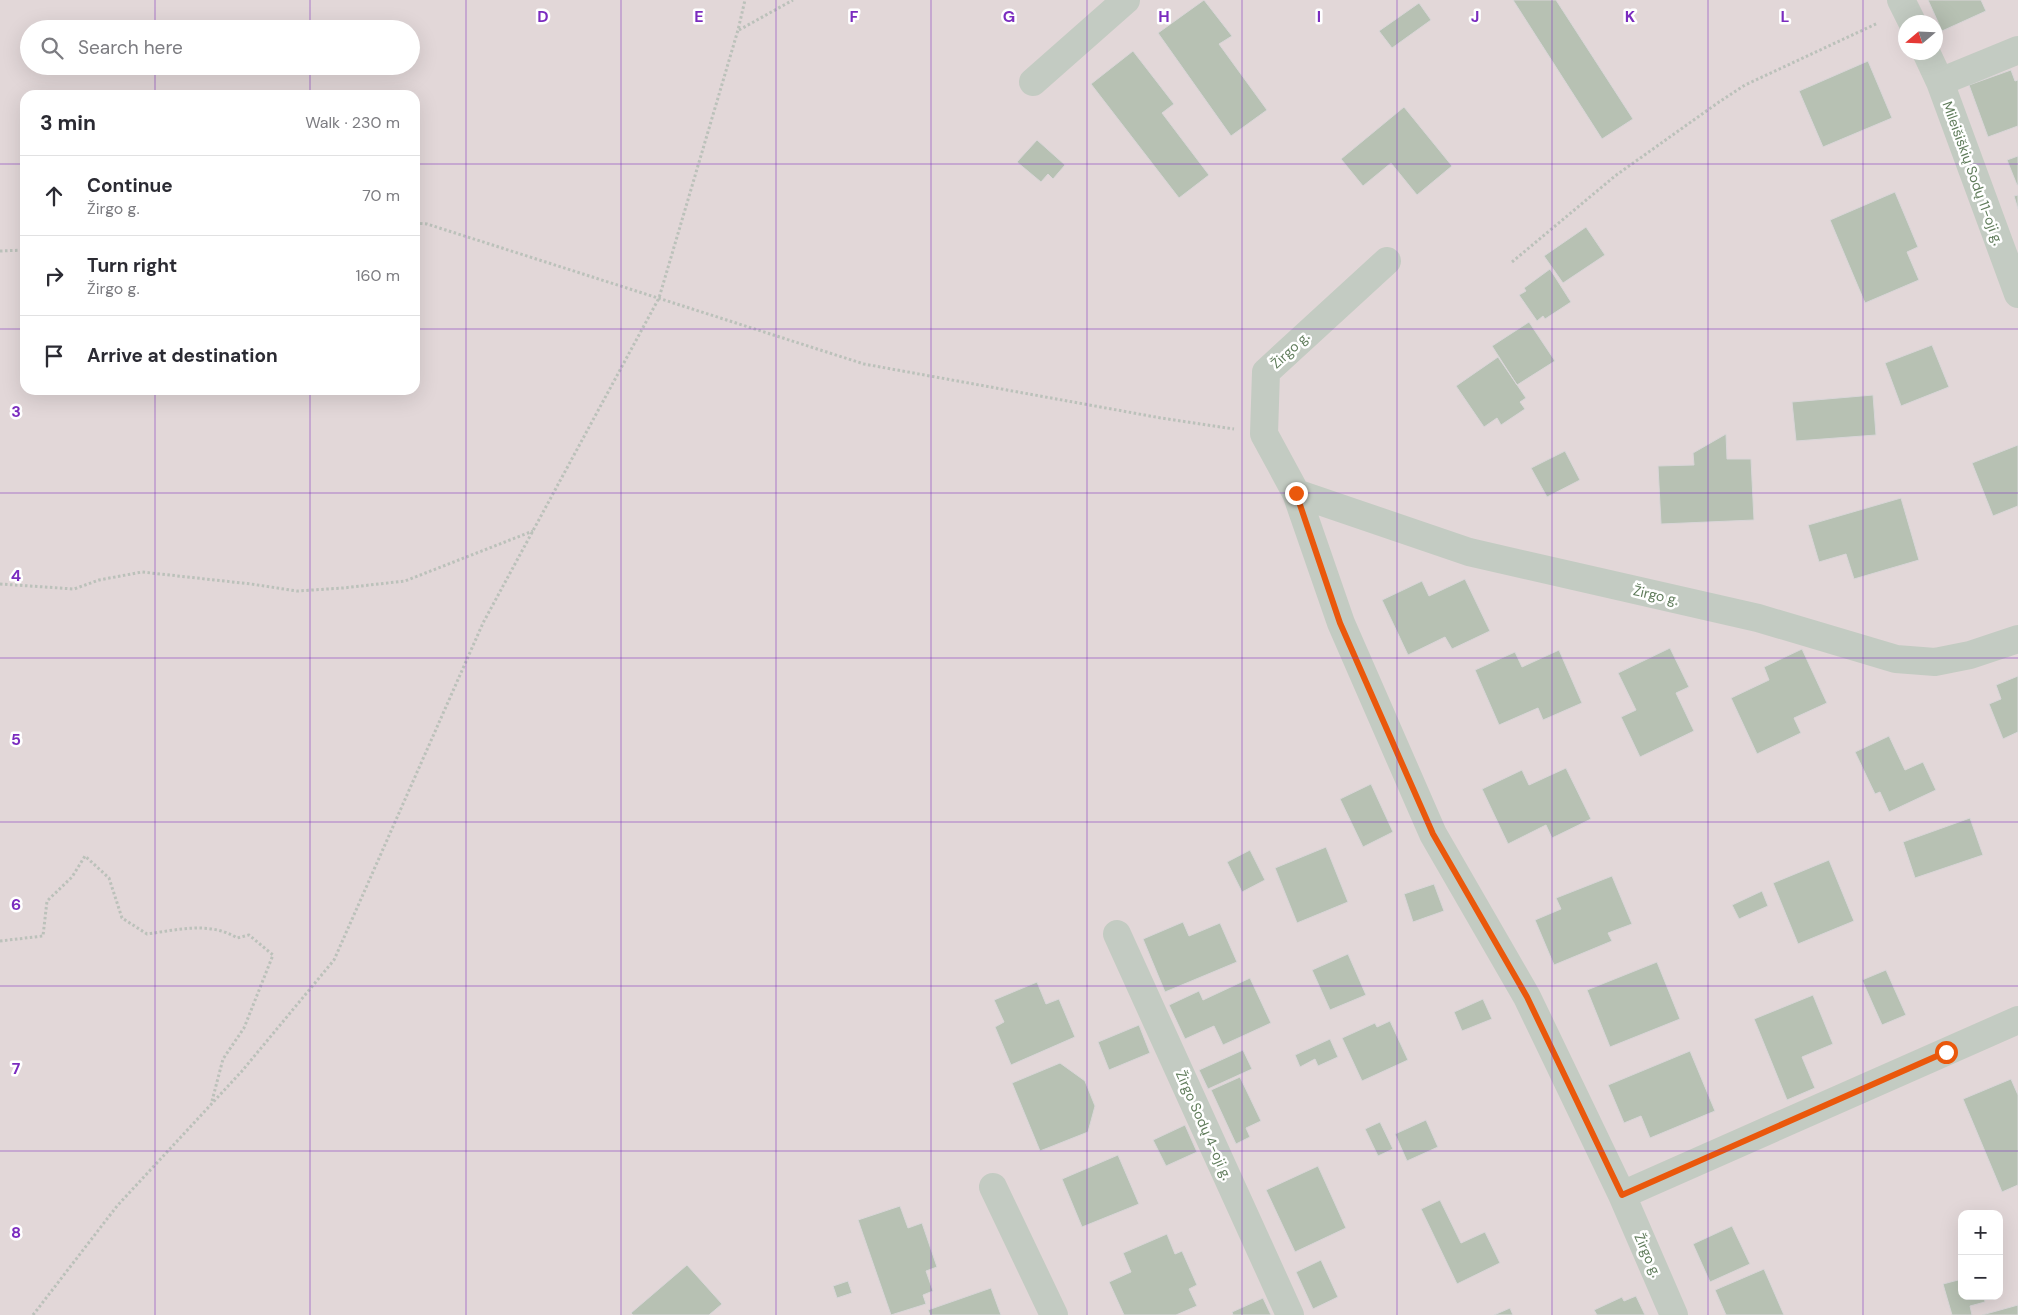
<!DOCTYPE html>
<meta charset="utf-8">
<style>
body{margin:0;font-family:"DM Sans",sans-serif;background:#f7f7f7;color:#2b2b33}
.controls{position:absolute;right:15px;bottom:15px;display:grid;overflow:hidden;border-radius:10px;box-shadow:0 5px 20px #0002}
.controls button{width:45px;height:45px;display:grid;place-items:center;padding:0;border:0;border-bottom:1px solid #e1e1e2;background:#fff;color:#2b2b33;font:25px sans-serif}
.compass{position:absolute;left:1898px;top:15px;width:45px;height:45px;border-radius:50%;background:#fff;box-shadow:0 5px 20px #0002;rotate:251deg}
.stop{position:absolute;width:15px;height:15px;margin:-11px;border:4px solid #ea580c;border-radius:50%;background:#fff}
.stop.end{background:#ea580c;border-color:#fff;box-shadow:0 1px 5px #0008}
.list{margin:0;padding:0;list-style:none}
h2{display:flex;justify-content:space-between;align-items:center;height:65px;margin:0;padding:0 20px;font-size:21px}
h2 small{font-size:16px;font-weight:400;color:#7c7c81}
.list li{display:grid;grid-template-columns:32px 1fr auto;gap:15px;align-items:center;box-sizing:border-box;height:80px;padding:0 20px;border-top:1px solid #e1e1e2}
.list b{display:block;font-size:19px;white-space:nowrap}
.list p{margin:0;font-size:16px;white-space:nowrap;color:#7c7c81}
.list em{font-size:16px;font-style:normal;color:#7c7c81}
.icon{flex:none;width:28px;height:28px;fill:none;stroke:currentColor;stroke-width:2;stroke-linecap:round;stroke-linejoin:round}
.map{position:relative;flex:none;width:2018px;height:1315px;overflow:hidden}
.search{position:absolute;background:#fff;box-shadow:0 5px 20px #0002;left:20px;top:20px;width:400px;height:55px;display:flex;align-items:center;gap:12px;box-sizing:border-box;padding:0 18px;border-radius:28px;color:#7c7c81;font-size:19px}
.panel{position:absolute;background:#fff;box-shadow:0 5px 20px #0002;left:20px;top:90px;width:400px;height:305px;border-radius:15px}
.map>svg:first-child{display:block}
.green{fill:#e2d7d8;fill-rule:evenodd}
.building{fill:#b7c1b3;stroke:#d9d6d8}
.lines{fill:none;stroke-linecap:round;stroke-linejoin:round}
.path{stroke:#bbc1ba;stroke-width:3;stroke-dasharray:2.5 2.5;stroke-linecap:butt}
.minor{stroke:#c3cbc2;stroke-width:28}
.route{stroke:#ea580c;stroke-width:6}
.grid{fill:none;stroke:#7b2cbf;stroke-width:1;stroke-opacity:0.55}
.labels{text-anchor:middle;stroke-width:5;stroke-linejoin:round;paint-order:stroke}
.street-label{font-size:14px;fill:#607c5b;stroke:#fff}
.grid-label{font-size:16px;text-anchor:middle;font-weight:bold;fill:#7b2cbf;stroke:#fff;stroke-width:5;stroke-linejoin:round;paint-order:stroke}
</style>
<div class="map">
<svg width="2018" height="1315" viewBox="0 0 2018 1315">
<rect width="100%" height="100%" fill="#f8f4f6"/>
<path class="green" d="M 0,0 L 2018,0 L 2018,1315 L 0,1315 ZM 1906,22 L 1936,22 L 1936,52 L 1906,52 ZM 29,29 L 411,29 L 411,66 L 29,66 ZM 25,95 L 415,95 L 415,390 L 25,390 ZM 1962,1214 L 1999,1214 L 1999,1296 L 1962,1296 Z"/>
<path class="building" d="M 1204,0 L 1232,36 L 1219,44 L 1267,110 L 1231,136 L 1158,33 Z
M 1513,0 L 1556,0 L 1633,119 L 1602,139 Z
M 1928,0 L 1981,0 L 1986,11 L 1942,31 Z
M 1419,3 L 1431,20 L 1392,48 L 1379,31 Z
M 1133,51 L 1174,104 L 1162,113 L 1209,175 L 1179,198 L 1091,84 Z
M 1868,61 L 1892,118 L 1823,147 L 1799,91 Z
M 2011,70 L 2015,81 L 2018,80 L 2018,126 L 1988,137 L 1969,85 Z
M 1404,107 L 1452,166 L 1417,195 L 1391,163 L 1363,186 L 1341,159 Z
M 1037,140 L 1065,165 L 1053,179 L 1048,174 L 1041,182 L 1017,162 Z
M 2018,156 L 2018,185 L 2017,185 L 2007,160 Z
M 1895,192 L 1918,247 L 1907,252 L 1919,280 L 1865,303 L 1830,220 Z
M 2018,195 L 2018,209 L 2014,196 Z
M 1586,227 L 1605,255 L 1563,283 L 1544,256 Z
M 1550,269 L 1571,302 L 1545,319 L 1543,316 L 1537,321 L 1519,295 L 1526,291 L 1524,288 Z
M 1529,322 L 1555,361 L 1517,385 L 1492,346 Z
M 1932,345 L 1949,387 L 1901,406 L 1885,363 Z
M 1498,357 L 1526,398 L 1520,402 L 1525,409 L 1501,425 L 1497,418 L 1484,427 L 1456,386 Z
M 1873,395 L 1876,435 L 1796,441 L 1792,402 Z
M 1726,434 L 1727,459 L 1751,459 L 1754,520 L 1661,524 L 1658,466 L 1694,465 L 1693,453 Z
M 2018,445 L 2018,506 L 1993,516 L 1972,463 Z
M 1565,451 L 1580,480 L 1547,497 L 1531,468 Z
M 1901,498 L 1919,560 L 1854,579 L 1846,554 L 1819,562 L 1808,525 Z
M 1465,579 L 1490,631 L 1452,649 L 1445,637 L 1408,655 L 1382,600 L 1422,581 L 1429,596 Z
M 1670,648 L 1689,687 L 1676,693 L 1694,731 L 1640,757 L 1621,717 L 1636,710 L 1618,673 Z
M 1802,649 L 1827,703 L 1794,718 L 1801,733 L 1757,754 L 1731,698 L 1769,680 L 1764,667 Z
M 1559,650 L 1582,703 L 1543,720 L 1538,708 L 1499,725 L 1475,670 L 1515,652 L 1522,667 Z
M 2018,676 L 2018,732 L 2003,739 L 1989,704 L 2001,699 L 1996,685 Z
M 1889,736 L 1905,770 L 1923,762 L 1936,790 L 1889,812 L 1880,792 L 1875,794 L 1855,752 Z
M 1566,768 L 1591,819 L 1552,838 L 1546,825 L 1508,844 L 1482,789 L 1522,770 L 1529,785 Z
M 1371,784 L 1393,832 L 1363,847 L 1340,799 Z
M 1970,818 L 1983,855 L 1915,878 L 1903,842 Z
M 1326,847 L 1348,902 L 1297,923 L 1275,868 Z
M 1250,850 L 1265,880 L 1242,892 L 1227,862 Z
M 1829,860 L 1854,921 L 1798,944 L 1773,883 Z
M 1612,876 L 1632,924 L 1608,933 L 1612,941 L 1554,965 L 1535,920 L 1561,909 L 1556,898 Z
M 1434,884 L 1444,911 L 1413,922 L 1404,894 Z
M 1762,891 L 1768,906 L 1739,919 L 1732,905 Z
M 1183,922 L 1189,936 L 1220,923 L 1237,962 L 1165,992 L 1143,939 Z
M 1348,954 L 1366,995 L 1330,1010 L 1312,970 Z
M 1657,962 L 1680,1019 L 1610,1047 L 1587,990 Z
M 1886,970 L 1906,1015 L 1882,1025 L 1862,980 Z
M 1250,978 L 1271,1023 L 1223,1045 L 1214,1026 L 1185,1039 L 1169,1005 L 1199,991 L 1203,1000 Z
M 1037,982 L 1046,1004 L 1059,999 L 1075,1037 L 1011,1065 L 995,1027 L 1004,1022 L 994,1000 Z
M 1813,995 L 1833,1044 L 1802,1057 L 1815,1088 L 1787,1100 L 1754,1019 Z
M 1483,999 L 1492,1019 L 1462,1031 L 1454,1012 Z
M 1390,1021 L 1408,1060 L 1362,1081 L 1342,1038 L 1375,1023 L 1377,1027 Z
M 1139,1025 L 1150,1053 L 1109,1070 L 1098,1042 Z
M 1330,1039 L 1338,1057 L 1318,1066 L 1315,1059 L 1300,1067 L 1295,1055 Z
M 1243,1050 L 1252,1069 L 1208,1089 L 1199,1070 Z
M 1690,1051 L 1715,1111 L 1650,1138 L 1641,1116 L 1624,1123 L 1608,1085 Z
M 1060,1063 L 1085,1081 L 1095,1106 L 1088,1132 L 1040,1151 L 1012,1083 Z
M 1240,1077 L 1261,1121 L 1246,1128 L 1250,1137 L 1236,1144 L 1211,1090 Z
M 2011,1079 L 2018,1095 L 2018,1185 L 2002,1192 L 1963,1099 Z
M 1426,1120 L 1438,1147 L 1407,1161 L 1395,1134 Z
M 1380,1122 L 1393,1149 L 1378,1156 L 1365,1129 Z
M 1185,1125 L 1197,1152 L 1166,1166 L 1153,1140 Z
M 1118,1155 L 1139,1204 L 1082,1227 L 1062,1179 Z
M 1318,1166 L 1346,1228 L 1295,1252 L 1266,1190 Z
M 1440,1200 L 1461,1243 L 1485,1232 L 1500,1263 L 1457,1284 L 1421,1209 Z
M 900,1206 L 908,1228 L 922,1223 L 937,1267 L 926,1271 L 933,1291 L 923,1295 L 926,1304 L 891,1315 L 858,1220 Z
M 1732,1226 L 1750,1264 L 1710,1282 L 1693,1244 Z
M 1167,1234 L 1175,1254 L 1182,1251 L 1197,1285 L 1189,1289 L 1197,1306 L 1176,1315 L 1124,1315 L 1109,1282 L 1131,1272 L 1123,1253 Z
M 1321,1260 L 1338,1297 L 1313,1309 L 1296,1272 Z
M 687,1265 L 722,1304 L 709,1315 L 633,1315 L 631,1313 Z
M 1764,1269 L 1784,1315 L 1726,1315 L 1715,1290 Z
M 1962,1279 L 1962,1296 L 1984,1296 L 1985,1302 L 1970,1306 L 1972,1315 L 1952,1315 L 1943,1284 Z
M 848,1281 L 852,1293 L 837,1298 L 833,1286 Z
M 991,1288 L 1001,1315 L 930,1315 L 928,1310 Z
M 1636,1296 L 1645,1315 L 1597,1315 L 1594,1310 L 1622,1297 L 1624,1301 Z
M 1263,1298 L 1271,1315 L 1233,1315 L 1232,1312 Z
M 2018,1305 L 2018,1315 L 1982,1315 Z
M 1510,1308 L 1513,1315 L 1494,1315 Z"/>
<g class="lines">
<path class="path" d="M 739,30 L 793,0
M 415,223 L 427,224 L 864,364 L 1161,418 L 1234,429
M 0,251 L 25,250
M 1512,262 L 1615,176 L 1719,102 L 1745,85 L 1878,23
M 0,584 L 74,589 L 99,580 L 142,572 L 251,584 L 297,591 L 343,588 L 405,581 L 533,531
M 0,941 L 43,936 L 47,901 L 72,877 L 85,856 L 109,878 L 122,918 L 147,934 C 177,930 210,921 237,938 L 249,935 L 273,955 L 244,1028 L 223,1059 L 212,1101
M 33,1315 L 117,1206 L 242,1071 L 334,960 L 483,623 L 659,298 L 738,30 L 745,0"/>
<path class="minor" d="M 1901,0 L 1912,22
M 1926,52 L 1940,82 L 2018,294
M 1033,82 L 1126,0
M 1940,82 L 2018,50
M 1387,261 L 1266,372 L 1264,434 L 1296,493 L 1341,623 L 1433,834 L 1527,997 L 1622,1195 L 1674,1315
M 1296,493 L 1469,552 L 1758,618 L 1896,659 L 1935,662 L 1970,655 L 2018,639
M 1117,934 L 1290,1315
M 993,1187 L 1054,1315
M 1622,1195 L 2018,1020"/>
</g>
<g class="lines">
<path class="route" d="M 1296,493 L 1340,623 L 1433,834 L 1527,997 L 1622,1195 L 1946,1052"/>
</g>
<path class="grid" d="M 155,0 L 155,29M 310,0 L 310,29M 466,0 L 466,1315M 621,0 L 621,1315M 776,0 L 776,1315M 931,0 L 931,1315M 1087,0 L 1087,1315M 1242,0 L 1242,1315M 1397,0 L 1397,1315M 1552,0 L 1552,1315M 1708,0 L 1708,1315M 1863,0 L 1863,1315M 155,66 L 155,95M 310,66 L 310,95M 0,164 L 25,164M 415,164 L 2018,164M 0,329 L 25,329M 415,329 L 2018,329M 155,390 L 155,1315M 310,390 L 310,1315M 0,493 L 2018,493M 0,658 L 2018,658M 0,822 L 2018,822M 0,986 L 2018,986M 0,1151 L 2018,1151"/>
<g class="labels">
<g class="street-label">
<text transform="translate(1973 173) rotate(70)" y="5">Mileišiškių Sodų 11-oji g.</text>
<text transform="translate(1290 350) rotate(-43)" y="5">Žirgo g.</text>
<text transform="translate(1656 595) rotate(13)" y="5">Žirgo g.</text>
<text transform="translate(1204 1125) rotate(66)" y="5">Žirgo Sodų 4-oji g.</text>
<text transform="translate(1648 1255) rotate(66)" y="5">Žirgo g.</text>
</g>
</g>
<g class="grid-label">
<text x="543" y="22">D</text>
<text x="699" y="22">E</text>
<text x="854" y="22">F</text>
<text x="1009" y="22">G</text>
<text x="1164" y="22">H</text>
<text x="1319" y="22">I</text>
<text x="1475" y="22">J</text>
<text x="1630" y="22">K</text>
<text x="1785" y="22">L</text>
<text x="16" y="417">3</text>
<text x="16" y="581">4</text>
<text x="16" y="745">5</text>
<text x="16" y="910">6</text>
<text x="16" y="1074">7</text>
<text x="16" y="1238">8</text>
</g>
</svg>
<div class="controls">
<button>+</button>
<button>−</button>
</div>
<svg class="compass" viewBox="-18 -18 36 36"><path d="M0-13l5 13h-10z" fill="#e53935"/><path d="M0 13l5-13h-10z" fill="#7c7c81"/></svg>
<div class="stop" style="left:1946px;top:1052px"></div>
<div class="stop end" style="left:1296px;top:493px"></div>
<div class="search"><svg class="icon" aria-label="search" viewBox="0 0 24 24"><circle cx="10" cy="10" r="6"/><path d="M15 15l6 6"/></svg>Search here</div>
<section class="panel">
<h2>3 min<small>Walk · 230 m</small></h2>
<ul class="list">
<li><svg class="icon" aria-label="ahead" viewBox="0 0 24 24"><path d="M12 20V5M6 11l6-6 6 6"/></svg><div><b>Continue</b><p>Žirgo g.</p></div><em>70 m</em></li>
<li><svg class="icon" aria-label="right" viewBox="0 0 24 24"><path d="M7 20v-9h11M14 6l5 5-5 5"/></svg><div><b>Turn right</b><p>Žirgo g.</p></div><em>160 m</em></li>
<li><svg class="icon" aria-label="arrive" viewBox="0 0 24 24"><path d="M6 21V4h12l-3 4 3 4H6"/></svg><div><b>Arrive at destination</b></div></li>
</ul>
</section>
</div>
